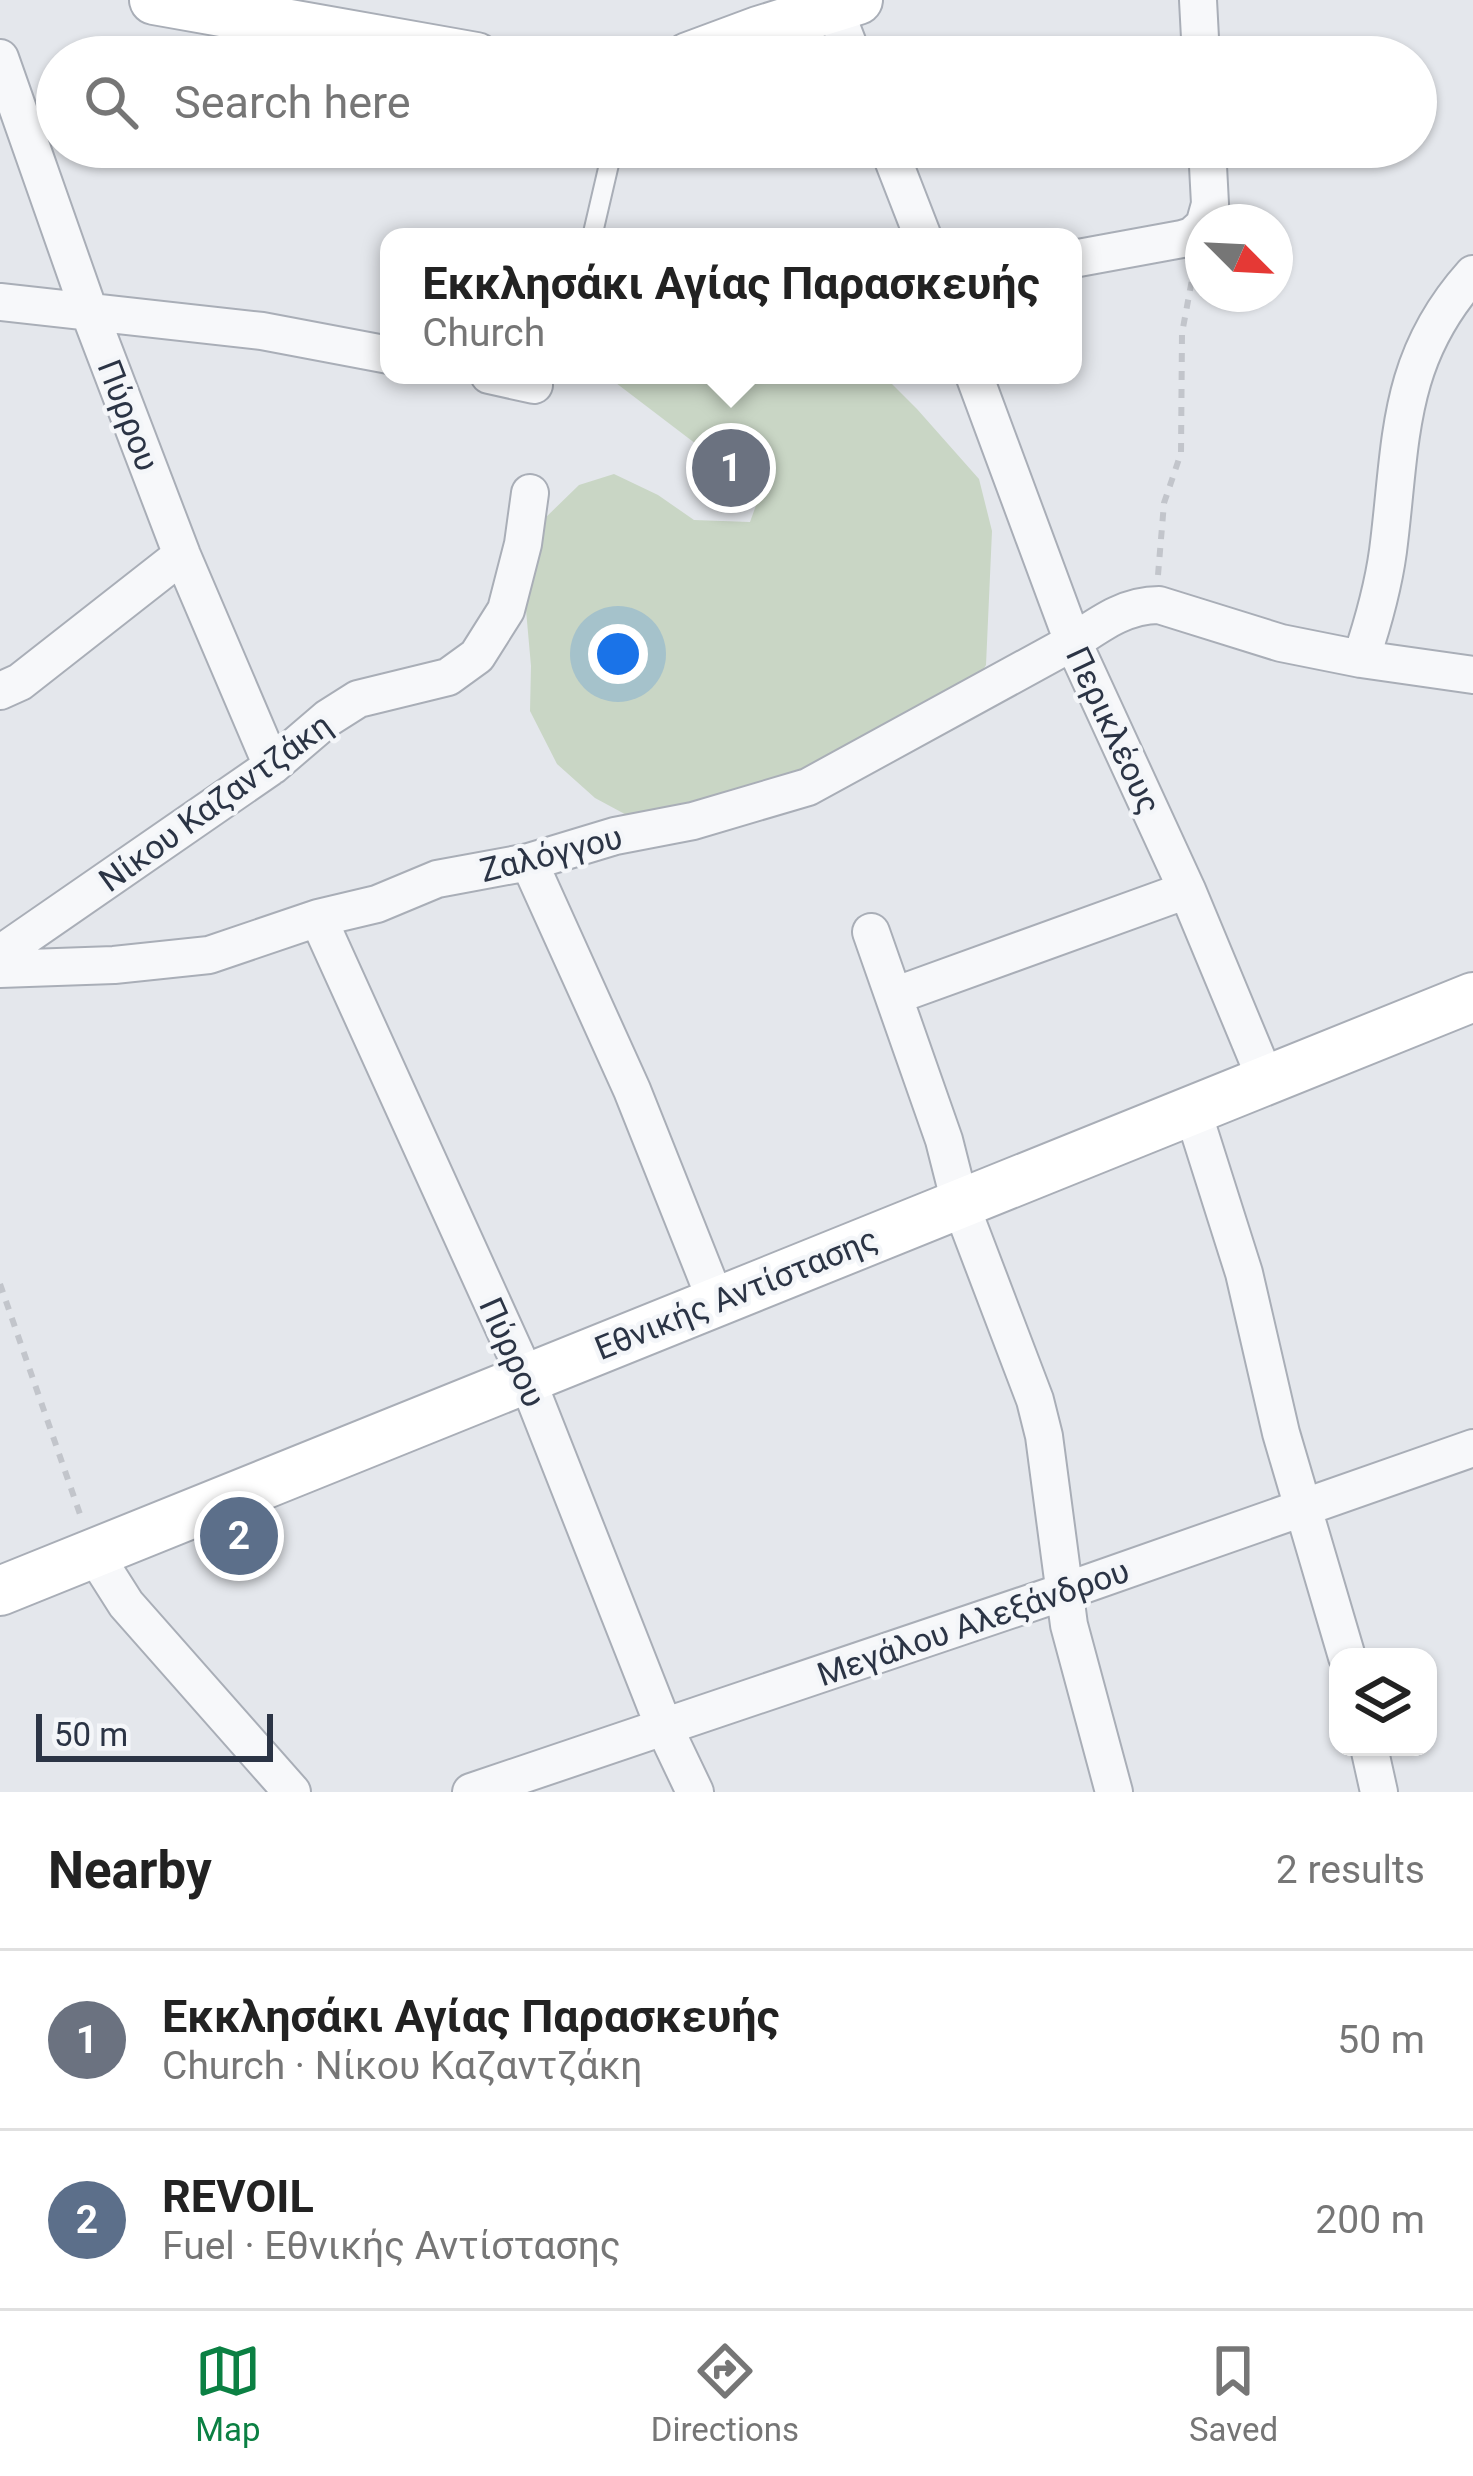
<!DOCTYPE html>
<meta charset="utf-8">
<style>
body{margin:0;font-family:Roboto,sans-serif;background:#f6f6f6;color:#222}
.controls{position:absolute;right:36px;bottom:36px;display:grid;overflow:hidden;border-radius:24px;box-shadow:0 3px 9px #0004}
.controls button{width:108px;height:108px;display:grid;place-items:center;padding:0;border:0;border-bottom:3px solid #e0e0e0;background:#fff;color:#222;font:60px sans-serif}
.compass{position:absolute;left:1185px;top:204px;width:108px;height:108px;border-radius:50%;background:#fff;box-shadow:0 3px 9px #0004;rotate:114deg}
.scale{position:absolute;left:36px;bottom:30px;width:237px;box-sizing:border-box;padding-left:12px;border:6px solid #2b3445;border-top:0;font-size:33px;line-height:42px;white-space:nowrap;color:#2b3445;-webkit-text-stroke:9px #f4f6f9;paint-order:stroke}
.you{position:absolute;left:618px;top:654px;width:42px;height:42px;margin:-30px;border:9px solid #fff;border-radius:50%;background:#1a73e8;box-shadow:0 0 0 18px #1a73e833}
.badge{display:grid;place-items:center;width:78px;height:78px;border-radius:50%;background:#0b8043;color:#fff;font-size:39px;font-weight:700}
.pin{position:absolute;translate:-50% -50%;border:6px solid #fff;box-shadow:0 3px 12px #0006}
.popup{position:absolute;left:380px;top:228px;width:702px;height:156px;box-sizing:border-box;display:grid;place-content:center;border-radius:24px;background:#fff;filter:drop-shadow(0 3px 9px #0005);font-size:39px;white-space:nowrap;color:#767676}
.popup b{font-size:45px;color:#222}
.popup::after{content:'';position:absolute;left:50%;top:100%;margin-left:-24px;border:24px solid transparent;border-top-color:#fff}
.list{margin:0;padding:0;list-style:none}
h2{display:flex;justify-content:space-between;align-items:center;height:156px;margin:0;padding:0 48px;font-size:51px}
h2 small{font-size:39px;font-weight:400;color:#767676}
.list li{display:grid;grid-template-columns:78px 1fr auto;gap:36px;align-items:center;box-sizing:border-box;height:180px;padding:0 48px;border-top:3px solid #e0e0e0}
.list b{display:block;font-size:45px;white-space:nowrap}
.list p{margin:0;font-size:39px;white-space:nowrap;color:#767676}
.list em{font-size:39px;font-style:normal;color:#767676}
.icon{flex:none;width:66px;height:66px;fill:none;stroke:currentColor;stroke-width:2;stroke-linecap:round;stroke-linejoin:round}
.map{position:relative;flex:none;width:1473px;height:1792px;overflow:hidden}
.search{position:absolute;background:#fff;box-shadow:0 3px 9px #0004;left:36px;right:36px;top:36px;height:132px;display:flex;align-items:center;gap:30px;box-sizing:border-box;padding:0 42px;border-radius:66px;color:#767676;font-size:45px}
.sheet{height:516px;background:#fff}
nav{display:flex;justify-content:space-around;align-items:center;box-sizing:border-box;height:168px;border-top:3px solid #e0e0e0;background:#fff;font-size:33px;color:#767676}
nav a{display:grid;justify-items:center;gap:6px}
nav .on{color:#0b8043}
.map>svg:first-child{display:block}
.green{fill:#c9d6c5}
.building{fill:#bbc0ca}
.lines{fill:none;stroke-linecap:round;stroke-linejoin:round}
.lane-casing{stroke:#a9aeb7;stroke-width:22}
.street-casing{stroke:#a9aeb7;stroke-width:40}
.secondary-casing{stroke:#a9aeb7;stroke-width:52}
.path{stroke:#c2c5cb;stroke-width:6;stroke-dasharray:9 9;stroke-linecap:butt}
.lane{stroke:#f7f8fa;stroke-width:18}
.street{stroke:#f7f8fa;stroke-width:36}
.secondary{stroke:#fff;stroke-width:48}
.labels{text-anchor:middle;stroke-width:9;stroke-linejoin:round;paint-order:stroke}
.street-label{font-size:33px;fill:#2b3445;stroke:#f4f6f9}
</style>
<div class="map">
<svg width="1473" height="1792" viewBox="0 0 1473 1792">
<rect width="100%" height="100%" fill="#e4e7ec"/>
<path class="green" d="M 613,375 L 883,375 L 917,409 L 979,479 L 992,531 L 986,665 L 975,683 L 804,778 L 634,819 L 595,798 L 557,764 L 530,711 L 531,666 L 526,610 L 531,560 L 541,522 L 579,485 L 614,474 L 658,495 L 694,520 L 750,522 L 768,472 L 700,447 L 616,383 Z"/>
<path class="building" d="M 262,1510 L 278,1546 L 228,1569 L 211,1534 Z"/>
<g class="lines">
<g class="lane-casing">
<path id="lane" d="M 592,237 L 613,147"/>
</g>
<g class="street-casing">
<path id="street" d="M 1198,0 L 1201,57
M 834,8 L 853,57
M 0,58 L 90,314 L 182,555 L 272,766
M 888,147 L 923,237
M 1205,222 L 1210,204 L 1207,147
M 1073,259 L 1182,239 L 1192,236 L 1203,226
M 0,302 L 262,331 L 389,355
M 489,375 L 534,385
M 974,375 L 1073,642 L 1187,890 L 1266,1080
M 1361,659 C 1373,623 1383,588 1388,551 C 1402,443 1395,361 1473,274
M 0,691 L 20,682 L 182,555
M 529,862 L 632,1090 L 716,1301
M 318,918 L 526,1377 L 664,1727 L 695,1792
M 871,932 L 944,1140 L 960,1203 L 1035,1400 L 1044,1436 L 1069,1625 L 1114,1792
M 0,954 L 272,766 L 328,718 L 358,699 L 448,677 L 477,656 L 506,610 L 523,544 L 530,493
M 0,969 L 114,965 L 209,955 L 318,918 L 377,904 L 437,879 L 529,862 L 615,836 L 693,821 L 808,787 L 1073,642 C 1100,624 1125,605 1159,605 L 1281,643 L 1361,659 L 1473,675
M 894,996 L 1187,890
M 1192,1109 L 1244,1273 L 1281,1433 L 1347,1657
M 93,1552 L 126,1604 L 292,1792
M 1369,1747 L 1379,1792
M 471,1792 L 1063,1592 L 1473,1448"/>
</g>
<g class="secondary-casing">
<path id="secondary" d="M 154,0 L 476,57
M 688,57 L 758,31 L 858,0
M 0,1591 L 1473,997"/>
</g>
<path class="path" d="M 1158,575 L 1164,503 L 1181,453 L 1182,333 L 1194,269
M 0,1284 L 82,1520"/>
<use href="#lane" class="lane"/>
<use href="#street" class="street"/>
<use href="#secondary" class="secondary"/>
</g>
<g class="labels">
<g class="street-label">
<text transform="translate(129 415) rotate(69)" y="12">Πύρρου</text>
<text transform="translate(1114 730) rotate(65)" y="12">Περικλέους</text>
<text transform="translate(215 802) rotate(-36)" y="12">Νίκου Καζαντζάκη</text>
<text transform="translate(551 853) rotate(-14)" y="12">Ζαλόγγου</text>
<text transform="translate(736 1293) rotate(-22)" y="12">Εθνικής Αντίστασης</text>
<text transform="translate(513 1352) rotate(66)" y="12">Πύρρου</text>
<text transform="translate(973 1622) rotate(-19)" y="12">Μεγάλου Αλεξάνδρου</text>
</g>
</g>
</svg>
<div class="controls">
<button><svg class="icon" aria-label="layers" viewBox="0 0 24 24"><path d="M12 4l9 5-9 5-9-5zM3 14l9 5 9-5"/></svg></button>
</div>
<svg class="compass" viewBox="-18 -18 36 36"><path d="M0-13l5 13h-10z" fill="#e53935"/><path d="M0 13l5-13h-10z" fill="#767676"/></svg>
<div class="scale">50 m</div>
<div class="you"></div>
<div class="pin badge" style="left:731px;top:468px;background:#6b7280">1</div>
<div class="popup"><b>Εκκλησάκι Αγίας Παρασκευής</b>Church</div>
<div class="pin badge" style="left:239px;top:1536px;background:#5c6f8a">2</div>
<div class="search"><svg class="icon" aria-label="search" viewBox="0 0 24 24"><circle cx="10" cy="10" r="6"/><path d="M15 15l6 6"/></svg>Search here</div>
</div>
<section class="sheet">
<h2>Nearby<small>2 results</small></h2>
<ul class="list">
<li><span class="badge" style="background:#6b7280">1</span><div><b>Εκκλησάκι Αγίας Παρασκευής</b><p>Church · Νίκου Καζαντζάκη</p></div><em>50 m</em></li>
<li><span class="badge" style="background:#5c6f8a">2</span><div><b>REVOIL</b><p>Fuel · Εθνικής Αντίστασης</p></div><em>200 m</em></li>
</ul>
</section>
<nav>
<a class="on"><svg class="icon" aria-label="map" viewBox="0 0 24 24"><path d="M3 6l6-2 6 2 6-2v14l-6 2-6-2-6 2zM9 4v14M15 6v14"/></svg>Map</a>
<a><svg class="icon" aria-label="directions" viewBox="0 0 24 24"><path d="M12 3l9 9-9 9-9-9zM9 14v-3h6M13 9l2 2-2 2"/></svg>Directions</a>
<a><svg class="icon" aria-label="saved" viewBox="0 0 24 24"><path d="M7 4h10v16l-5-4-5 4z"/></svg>Saved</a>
</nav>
